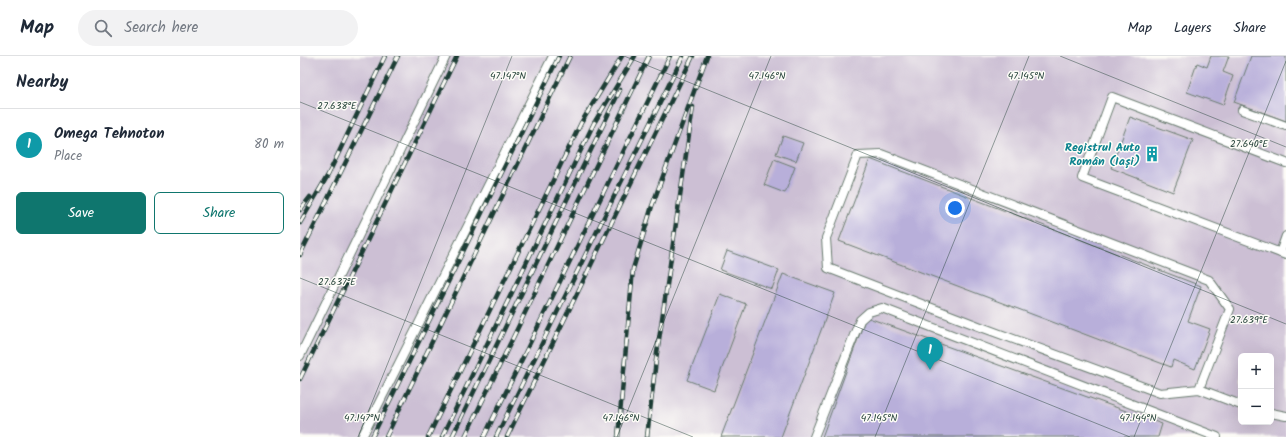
<!DOCTYPE html>
<meta charset="utf-8">
<style>
body{margin:0;font-family:Kalam,sans-serif;background:#f2f2f3;color:#1f2937}
.controls{position:absolute;right:12px;bottom:12px;display:grid;overflow:hidden;border-radius:6px;box-shadow:0 4px 16px #0002}
.controls button{width:36px;height:36px;display:grid;place-items:center;padding:0;border:0;border-bottom:1px solid #e0e1e3;background:#fff;color:#1f2937;font:20px sans-serif}
.you{position:absolute;left:655px;top:152px;width:14px;height:14px;margin:-10px;border:3px solid #fff;border-radius:50%;background:#1a73e8;box-shadow:0 0 0 6px #1a73e833}
.badge{display:grid;place-items:center;width:26px;height:26px;border-radius:50%;background:#0f766e;color:#fff;font-size:13px;font-weight:700}
.pin{position:absolute;translate:-50% -33px;filter:drop-shadow(0 1px 2px #0008)}
.pin::after{content:'';position:absolute;top:21px;width:14px;height:12px;background:inherit;clip-path:polygon(0 0,100% 0,50% 100%)}
.list{margin:0;padding:0;list-style:none}
h2{display:flex;justify-content:space-between;align-items:center;height:52px;margin:0;padding:0 16px;font-size:17px}
h2 small{font-size:13px;font-weight:400;color:#747a83}
.list li{display:grid;grid-template-columns:26px 1fr auto;gap:12px;align-items:center;box-sizing:border-box;height:72px;padding:0 16px;border-top:1px solid #e0e1e3}
.list b{display:block;font-size:15px;white-space:nowrap}
.list p{margin:0;font-size:13px;white-space:nowrap;color:#747a83}
.list em{font-size:13px;font-style:normal;color:#747a83}
.actions{display:flex;gap:8px;padding:12px 16px}
.actions a{flex:1;padding:9px 0;border:1px solid #0f766e;border-radius:6px;text-align:center;font-size:14px;color:#0f766e}
.actions .main{background:#0f766e;color:#fff}
.icon{flex:none;width:22px;height:22px;fill:none;stroke:currentColor;stroke-width:2;stroke-linecap:round;stroke-linejoin:round}
.map{position:relative;flex:none;width:986px;height:381px;overflow:hidden}
header{display:flex;align-items:center;gap:24px;box-sizing:border-box;height:56px;padding:0 20px;background:#fff;border-bottom:1px solid #e0e1e3}
header strong{font-size:19px}
nav{display:flex;gap:22px;margin-inline-start:auto;font-size:14px}
.search{width:280px;height:36px;background:#f2f2f3;display:flex;align-items:center;gap:10px;box-sizing:border-box;padding:0 14px;border-radius:22px;color:#747a83;font-size:15px}
main{display:flex}
aside{flex:1;background:#fff}
.map>svg:first-child{display:block}
.industrial{fill:#ccbfd4;fill-rule:evenodd}
.building{fill:#b8afda}
.lines{fill:none;stroke-linecap:round;stroke-linejoin:round}
.lane-casing{stroke:#697b6f;stroke-width:10}
.lane{stroke:#fff;stroke-width:8}
.rail-casing{stroke:#1f3d34;stroke-width:4.5}
.rail{stroke:#fdfcf7;stroke-width:3;stroke-dasharray:9;stroke-linecap:butt}
.ticks{fill:none;stroke:#1f3d34;stroke-width:1;stroke-opacity:0.45}
.labels{text-anchor:middle;stroke-width:3;stroke-linejoin:round;paint-order:stroke}
.culture-label{font-size:12px;font-weight:bold;fill:#0d838f;stroke:#fdfcf7;text-anchor:end}
.ticks-label{font-size:10px;text-anchor:middle;fill:#1f3d34;stroke:#fdfcf7;stroke-width:3;stroke-linejoin:round;paint-order:stroke}
</style>
<header>
<strong>Map</strong>
<div class="search"><svg class="icon" aria-label="search" viewBox="0 0 24 24"><circle cx="10" cy="10" r="6"/><path d="M15 15l6 6"/></svg>Search here</div>
<nav><a>Map</a><a>Layers</a><a>Share</a></nav>
</header>
<main>
<aside>
<h2>Nearby<small></small></h2>
<ul class="list">
<li><span class="badge" style="background:#0f9aa8">1</span><div><b>Omega Tehnoton</b><p>Place</p></div><em>80 m</em></li>
</ul>
<div class="actions"><a class="main">Save</a><a>Share</a></div>
</aside>
<div class="map">
<svg width="986" height="381" viewBox="0 0 986 381">
<rect width="100%" height="100%" fill="#fdfcf7"/>
<filter id="ink" filterUnits="userSpaceOnUse"><feTurbulence type="fractalNoise" baseFrequency=".025" numOctaves="2"/><feDisplacementMap in="SourceGraphic" scale="8" xChannelSelector="R" yChannelSelector="G"/><feConvolveMatrix kernelMatrix="1 2 1 2 8 2 1 2 1" color-interpolation-filters="sRGB"/></filter>
<filter id="wash" filterUnits="userSpaceOnUse"><feTurbulence type="fractalNoise" baseFrequency=".012" numOctaves="4" result="noise"/><feDisplacementMap in="SourceGraphic" scale="16" xChannelSelector="R" yChannelSelector="G"/><feGaussianBlur stdDeviation="0.9" result="paint"/><feColorMatrix in="noise" values="0 0 0 0 0 0 0 0 0 0 0 0 0 0 0 0 0 1.4 0 .05"/><feComposite in="paint" operator="in"/></filter>
<g filter="url(#wash)">
<rect width="100%" height="100%" fill="#f3efdc"/>
<path class="industrial" d="M 0,0 L 986,0 L 986,381 L 0,381 ZM 941,300 L 971,300 L 971,366 L 941,366 Z"/>
<g id="blocks">
<path class="building" d="M 911,0 L 929,0 L 923,16 L 933,20 L 923,49 L 887,36 L 897,7 L 907,11 Z
M 951,0 L 986,0 L 986,65 L 934,46 Z
M 830,61 L 893,84 L 873,136 L 811,112 Z
M 483,80 L 503,87 L 496,105 L 476,98 Z
M 474,103 L 495,111 L 485,137 L 464,129 Z
M 570,103 L 901,230 L 888,265 L 910,273 L 895,313 L 873,304 L 871,311 L 539,185 Z
M 427,195 L 479,214 L 472,233 L 420,214 Z
M 483,218 L 535,237 L 481,381 L 421,381 Z
M 420,238 L 446,248 L 414,334 L 387,324 Z
M 566,261 L 862,368 L 858,381 L 522,381 Z"/>
</g>
</g>
<g filter="url(#ink)">
<use href="#blocks" fill-opacity="0" stroke="#697b6f" stroke-width="1"/>
<g class="lines">
<g class="lane-casing">
<path id="lane" d="M 942,54 L 986,70
M 986,107 L 812,41 L 782,122 L 986,199
M 980,197 L 986,180
M 0,300 L 146,0
M 899,333 L 930,253 L 909,224 L 581,98 L 558,99 L 526,182 L 528,212 L 681,271 L 860,337 L 899,333 L 941,349
M 971,357 L 986,360
M 62,381 L 253,0
M 514,381 L 560,264 L 569,256 L 582,252 L 917,381"/>
</g>
<use href="#lane" class="lane"/>
<g class="rail-casing">
<path id="rail" d="M 0,154 L 10,141
M 0,167 L 28,119 L 85,0
M 0,199 L 98,0
M 0,323 L 157,0
M 72,381 L 259,0
M 86,381 L 270,0
M 128,381 L 281,67 L 322,0
M 142,381 L 294,67 L 335,0
M 152,381 L 320,34
M 165,381 L 349,0
M 184,381 L 370,0
M 196,381 L 383,0
M 207,381 L 393,0
M 318,381 L 333,213 L 352,150 L 407,0
M 347,381 L 356,304 L 393,51"/>
</g>
<use href="#rail" class="rail"/>
</g>
</g>
<path class="ticks" d="M 324,0 L 986,268M 760,0 L 986,91M 0,46 L 830,381M 0,222 L 393,381M 58,381 L 212,0M 317,381 L 471,0M 575,381 L 729,0M 834,381 L 986,5"/>
<defs>
<g id="building-bare" transform="scale(1.2)"><path d="M-4-6H4V6H1V3H-1V6H-4ZM-2.5-4.3h1.7v1.8h-1.7ZM.8-4.3h1.7v1.8H.8ZM-2.5-1h1.7V.8h-1.7ZM.8-1h1.7V.8H.8Z" fill="#0f9aa8" stroke="#fdfcf7" stroke-width="2.5" paint-order="stroke"/></g>
</defs>
<g fill-rule="evenodd">
<use href="#building-bare" x="852" y="98"/>
</g>
<g class="labels">
<g class="culture-label">
<text x="840" y="95">Registrul Auto<tspan x="840" dy="14">Român (Iași)</tspan></text>
</g>
</g>
<g class="ticks-label">
<text x="726" y="23">47.145°N</text>
<text x="208" y="23">47.147°N</text>
<text x="467" y="23">47.146°N</text>
<text x="37" y="53">27.638°E</text>
<text x="949" y="91">27.640°E</text>
<text x="37" y="229">27.637°E</text>
<text x="949" y="267">27.639°E</text>
<text x="62" y="365">47.147°N</text>
<text x="321" y="365">47.146°N</text>
<text x="579" y="365">47.145°N</text>
<text x="838" y="365">47.144°N</text>
</g>
</svg>
<div class="controls">
<button>+</button>
<button>−</button>
</div>
<div class="you"></div>
<div class="pin badge" style="left:630px;top:314px;background:#0f9aa8">1</div>
</div>
</main>
